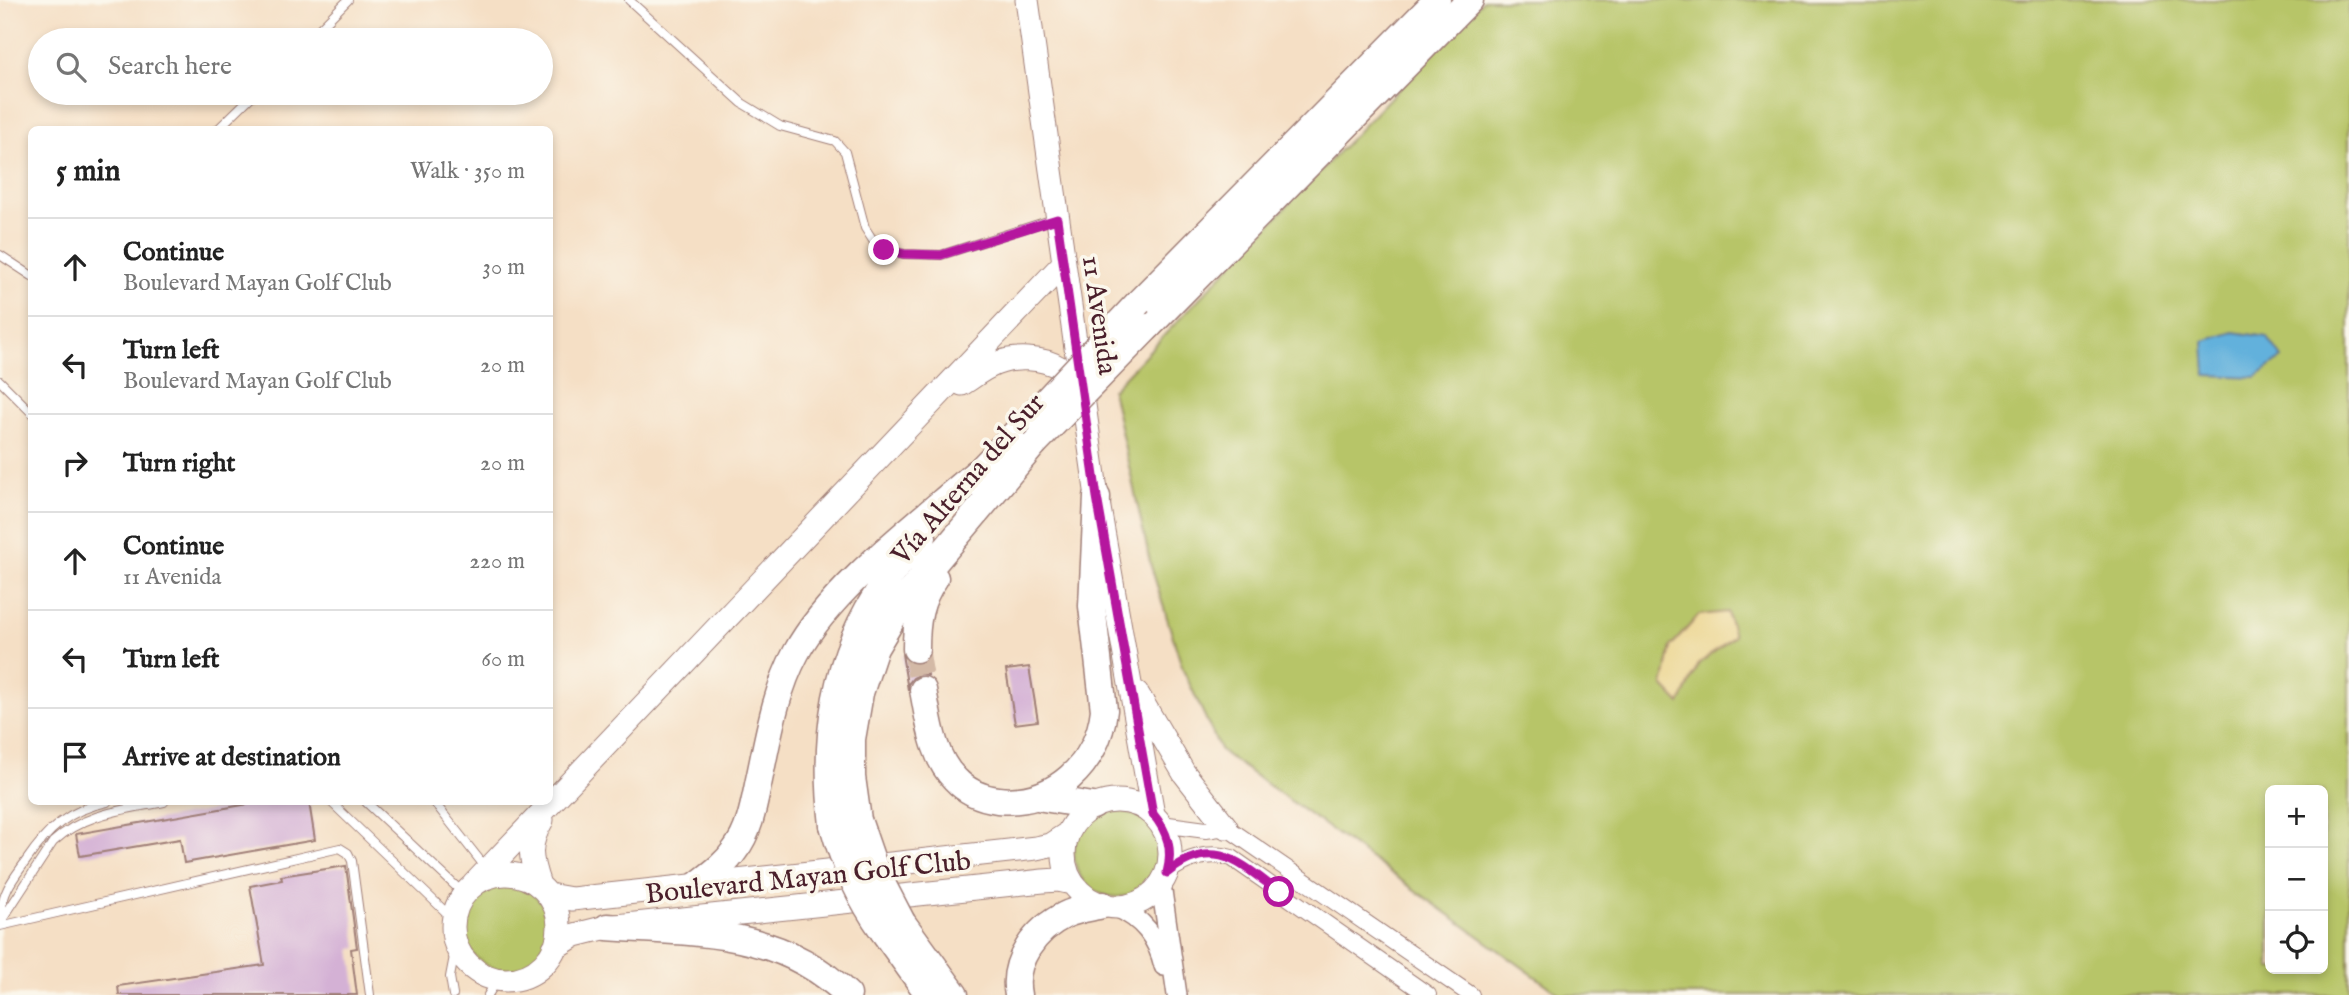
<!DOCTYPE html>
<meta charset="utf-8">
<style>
body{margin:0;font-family:"IM FELL English",serif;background:#f6f6f6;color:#222}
.controls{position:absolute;right:21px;bottom:21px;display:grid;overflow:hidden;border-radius:10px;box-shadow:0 4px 10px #0003}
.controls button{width:63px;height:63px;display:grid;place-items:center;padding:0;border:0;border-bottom:2px solid #e0e0e0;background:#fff;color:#222;font:35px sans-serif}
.stop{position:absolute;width:21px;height:21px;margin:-16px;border:5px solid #b5179e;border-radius:50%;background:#fff}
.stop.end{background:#b5179e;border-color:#fff;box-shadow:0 2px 7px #0008}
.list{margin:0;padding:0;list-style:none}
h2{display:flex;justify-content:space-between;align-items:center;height:91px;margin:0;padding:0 28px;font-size:30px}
h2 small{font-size:23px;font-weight:400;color:#767676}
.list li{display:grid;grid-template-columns:46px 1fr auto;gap:21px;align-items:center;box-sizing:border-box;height:98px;padding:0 28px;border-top:2px solid #e0e0e0}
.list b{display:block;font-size:26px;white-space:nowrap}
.list p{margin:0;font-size:23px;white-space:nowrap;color:#767676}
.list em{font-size:23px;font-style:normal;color:#767676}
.icon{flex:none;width:38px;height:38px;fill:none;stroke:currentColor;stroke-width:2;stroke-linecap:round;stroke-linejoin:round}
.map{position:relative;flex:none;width:2349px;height:995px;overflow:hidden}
.search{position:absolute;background:#fff;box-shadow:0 4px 10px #0003;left:28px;top:28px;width:525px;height:77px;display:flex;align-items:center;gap:18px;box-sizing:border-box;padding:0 24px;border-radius:38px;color:#767676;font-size:26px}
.panel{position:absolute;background:#fff;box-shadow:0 4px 10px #0003;left:28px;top:126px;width:525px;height:679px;border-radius:10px}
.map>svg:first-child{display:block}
.green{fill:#b7c567;stroke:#807249;stroke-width:2;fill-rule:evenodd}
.sand{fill:#eeda9e;stroke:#9c7c64;stroke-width:2}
.water{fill:#62b1dc;stroke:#566884;stroke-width:2}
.building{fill:#d4b1d5}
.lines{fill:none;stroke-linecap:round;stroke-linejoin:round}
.trunk-tunnel{stroke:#d3b9a6;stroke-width:26;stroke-dasharray:26 13;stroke-linecap:butt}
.service-casing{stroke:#a07f78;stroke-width:10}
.minor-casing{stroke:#a07f78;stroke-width:18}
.tertiary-casing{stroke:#a07f78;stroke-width:22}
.secondary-casing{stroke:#a07f78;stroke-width:25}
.trunk-casing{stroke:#a07f78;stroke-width:29}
.service{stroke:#fff;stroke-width:8}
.minor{stroke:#fff;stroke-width:16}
.tertiary{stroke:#fff;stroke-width:19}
.secondary{stroke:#fff;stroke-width:23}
.trunk{stroke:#fff;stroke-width:26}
.trunk-bridge-casing{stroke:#a07f78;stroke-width:29;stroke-linecap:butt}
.trunk-bridge{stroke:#fff;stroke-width:26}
.route{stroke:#b5179e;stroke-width:9}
.labels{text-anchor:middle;stroke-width:7;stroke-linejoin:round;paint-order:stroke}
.street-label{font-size:28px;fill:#4a1f2b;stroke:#fbf7ec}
</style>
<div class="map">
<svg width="2349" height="995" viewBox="0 0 2349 995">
<rect width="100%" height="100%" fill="#fbf7ec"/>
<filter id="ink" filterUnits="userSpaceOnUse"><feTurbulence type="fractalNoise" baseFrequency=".0143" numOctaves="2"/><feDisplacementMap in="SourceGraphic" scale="14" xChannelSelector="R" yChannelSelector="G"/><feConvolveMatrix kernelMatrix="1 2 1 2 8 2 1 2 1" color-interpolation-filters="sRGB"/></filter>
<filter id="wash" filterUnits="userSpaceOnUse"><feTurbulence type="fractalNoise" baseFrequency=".00686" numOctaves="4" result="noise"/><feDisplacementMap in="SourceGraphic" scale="28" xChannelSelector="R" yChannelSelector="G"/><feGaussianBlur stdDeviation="1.57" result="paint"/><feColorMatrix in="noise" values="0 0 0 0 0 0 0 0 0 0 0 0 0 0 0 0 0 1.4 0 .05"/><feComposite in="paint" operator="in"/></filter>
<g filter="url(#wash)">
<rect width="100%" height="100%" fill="#f5dfc5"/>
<path class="green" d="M 1483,0 L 2349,0 L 2349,995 L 1561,995 L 1221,751 L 1183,670 L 1151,566 L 1112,390 ZM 2270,790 L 2323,790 L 2323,969 L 2270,969 Z
M1074 854a43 43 0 1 1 86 0a43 43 0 1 1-86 0Z
M463 927a43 43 0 1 1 86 0a43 43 0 1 1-86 0Z"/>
<path class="sand" d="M 1727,612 L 1734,636 L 1699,664 L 1680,704 L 1663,686 L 1671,646 L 1699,615 Z"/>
<path class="water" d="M 2234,332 L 2267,337 L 2282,358 L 2256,377 L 2206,375 L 2204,341 Z"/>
<g id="blocks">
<path class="building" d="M 902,654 L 909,663 L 916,665 L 926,661 L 928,675 L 921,674 L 913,678 L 908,684 L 908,690 Z
M 1029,667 L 1038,721 L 1015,724 L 1006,670 Z
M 260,802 L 309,802 L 315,840 L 184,863 L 180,839 L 80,856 L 76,834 Z
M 346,866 L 357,948 L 351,949 L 357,995 L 119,995 L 118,986 L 264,965 L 250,886 L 282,880 L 281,876 Z"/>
</g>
</g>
<g filter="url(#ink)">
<use href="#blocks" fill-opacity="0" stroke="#a07f78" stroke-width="2"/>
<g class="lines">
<path class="trunk-tunnel" d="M 916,649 L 923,690"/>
<g class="service-casing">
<path id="service" d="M 629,0 L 742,103 L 780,126 L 835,141 L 845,152 L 865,228 L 874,242 L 884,250 L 904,254 L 941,255 L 1054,219
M 308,40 L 348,0
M 217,130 L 255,93
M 0,255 L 32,276
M 0,381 L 32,413
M 331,802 L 453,919
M 366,802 L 464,894
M 434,802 L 486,868
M 0,914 C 5,888 11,882 26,861 C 48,829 68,810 107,802
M 0,923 L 53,842 C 84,813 124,810 164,802
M 0,926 L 340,848 L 348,853 L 352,861 L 370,995
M 453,995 L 450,977 L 456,946
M 488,995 L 498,979"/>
</g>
<g class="minor-casing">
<path id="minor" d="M 1161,824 L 1206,830 L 1226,827 L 1471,995
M 1167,873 C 1185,858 1209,851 1232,858 L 1428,995"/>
</g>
<g class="tertiary-casing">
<path id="tertiary" d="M 1161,884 L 1177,995
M 1116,907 C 1143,919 1157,937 1164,966"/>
</g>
<g class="secondary-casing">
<path id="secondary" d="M 1027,0 L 1097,497 L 1153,814
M 962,384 C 973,377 984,368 995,364 C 1014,356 1043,357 1060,368 C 1068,373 1073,381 1078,389
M 1137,693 L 1184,773 L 1226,827
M1064 854a53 53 0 1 1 106 0a53 53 0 1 1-106 0Z
M453 927a53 53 0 1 1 106 0a53 53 0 1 1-106 0Z
M 474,884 L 1063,264
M 539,885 C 530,858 527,846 542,820
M 549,895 L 572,899 L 1036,848 L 1050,845 L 1067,834
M 554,948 L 575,935 L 607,927 L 1043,881 L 1058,880 L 1072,883"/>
</g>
<g class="trunk-casing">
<path id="trunk" d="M 1139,302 L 1437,0
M 1148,327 L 1470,0
M 966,485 L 1032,416
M 916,649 C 916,622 919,600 935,578
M 923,690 C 929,720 932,756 955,779 C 966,791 982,798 998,800 C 1054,806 1098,764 1104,710 L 1092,606 L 1097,497
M 1037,797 L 1093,806
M 858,820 L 852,777 L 852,739 L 860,693 L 875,648 L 904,599 L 1034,444
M 833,825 C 823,738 833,656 885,582 C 896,566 911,552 923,537
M 696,886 C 710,875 725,865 735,850 C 750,831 754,804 759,780 C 768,738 775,692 796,653 C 830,589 920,522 976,473
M 902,922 L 955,995
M 607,927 C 696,933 780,928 848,995
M 883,931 L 929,995
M 1018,995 C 1011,961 1036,929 1065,915 C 1077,909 1091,908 1103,905"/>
</g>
<use href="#service" class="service"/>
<use href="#minor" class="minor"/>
<use href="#tertiary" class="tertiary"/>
<use href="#secondary" class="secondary"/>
<use href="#trunk" class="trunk"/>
<g class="trunk-bridge-casing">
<path id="trunk-bridge" d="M 1032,416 L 1139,302
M 1034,444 L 1148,327
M 858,820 L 876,872 L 902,922
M 833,825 C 844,865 859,897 883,931"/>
</g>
<use href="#trunk-bridge" class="trunk-bridge"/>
</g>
</g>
<g class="lines" filter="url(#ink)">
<path class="route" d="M 884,250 L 904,254 L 941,255 L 1057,219 L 1097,497 L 1153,814 C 1168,832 1173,850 1167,873 C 1214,835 1240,863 1279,892"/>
</g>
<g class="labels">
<g class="street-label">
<text transform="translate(1101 315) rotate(82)" y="10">11 Avenida</text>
<text transform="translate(967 478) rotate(-49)" y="10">Vía Alterna del Sur</text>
<text transform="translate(808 876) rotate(-6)" y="10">Boulevard Mayan Golf Club</text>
</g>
</g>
</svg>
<div class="controls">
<button>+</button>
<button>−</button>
<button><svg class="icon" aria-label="locate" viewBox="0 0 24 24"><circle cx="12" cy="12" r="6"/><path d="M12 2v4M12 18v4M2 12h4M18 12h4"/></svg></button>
</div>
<div class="stop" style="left:1279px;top:892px"></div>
<div class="stop end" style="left:884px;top:250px"></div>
<div class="search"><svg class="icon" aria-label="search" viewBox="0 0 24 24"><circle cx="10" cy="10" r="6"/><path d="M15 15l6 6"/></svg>Search here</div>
<section class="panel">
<h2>5 min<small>Walk · 350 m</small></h2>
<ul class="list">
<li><svg class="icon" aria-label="ahead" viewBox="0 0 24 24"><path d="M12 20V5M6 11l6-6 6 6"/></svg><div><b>Continue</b><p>Boulevard Mayan Golf Club</p></div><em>30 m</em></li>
<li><svg class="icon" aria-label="left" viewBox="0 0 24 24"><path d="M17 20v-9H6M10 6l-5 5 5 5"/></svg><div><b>Turn left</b><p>Boulevard Mayan Golf Club</p></div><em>20 m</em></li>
<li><svg class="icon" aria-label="right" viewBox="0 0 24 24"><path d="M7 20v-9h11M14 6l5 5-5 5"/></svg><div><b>Turn right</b></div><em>20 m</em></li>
<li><svg class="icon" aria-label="ahead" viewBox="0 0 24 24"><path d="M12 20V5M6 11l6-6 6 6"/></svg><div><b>Continue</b><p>11 Avenida</p></div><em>220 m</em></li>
<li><svg class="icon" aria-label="left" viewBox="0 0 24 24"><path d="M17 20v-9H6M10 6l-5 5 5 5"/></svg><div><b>Turn left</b></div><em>60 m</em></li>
<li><svg class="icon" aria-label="arrive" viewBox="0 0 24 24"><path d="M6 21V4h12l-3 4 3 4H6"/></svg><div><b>Arrive at destination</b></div></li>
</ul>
</section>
</div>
